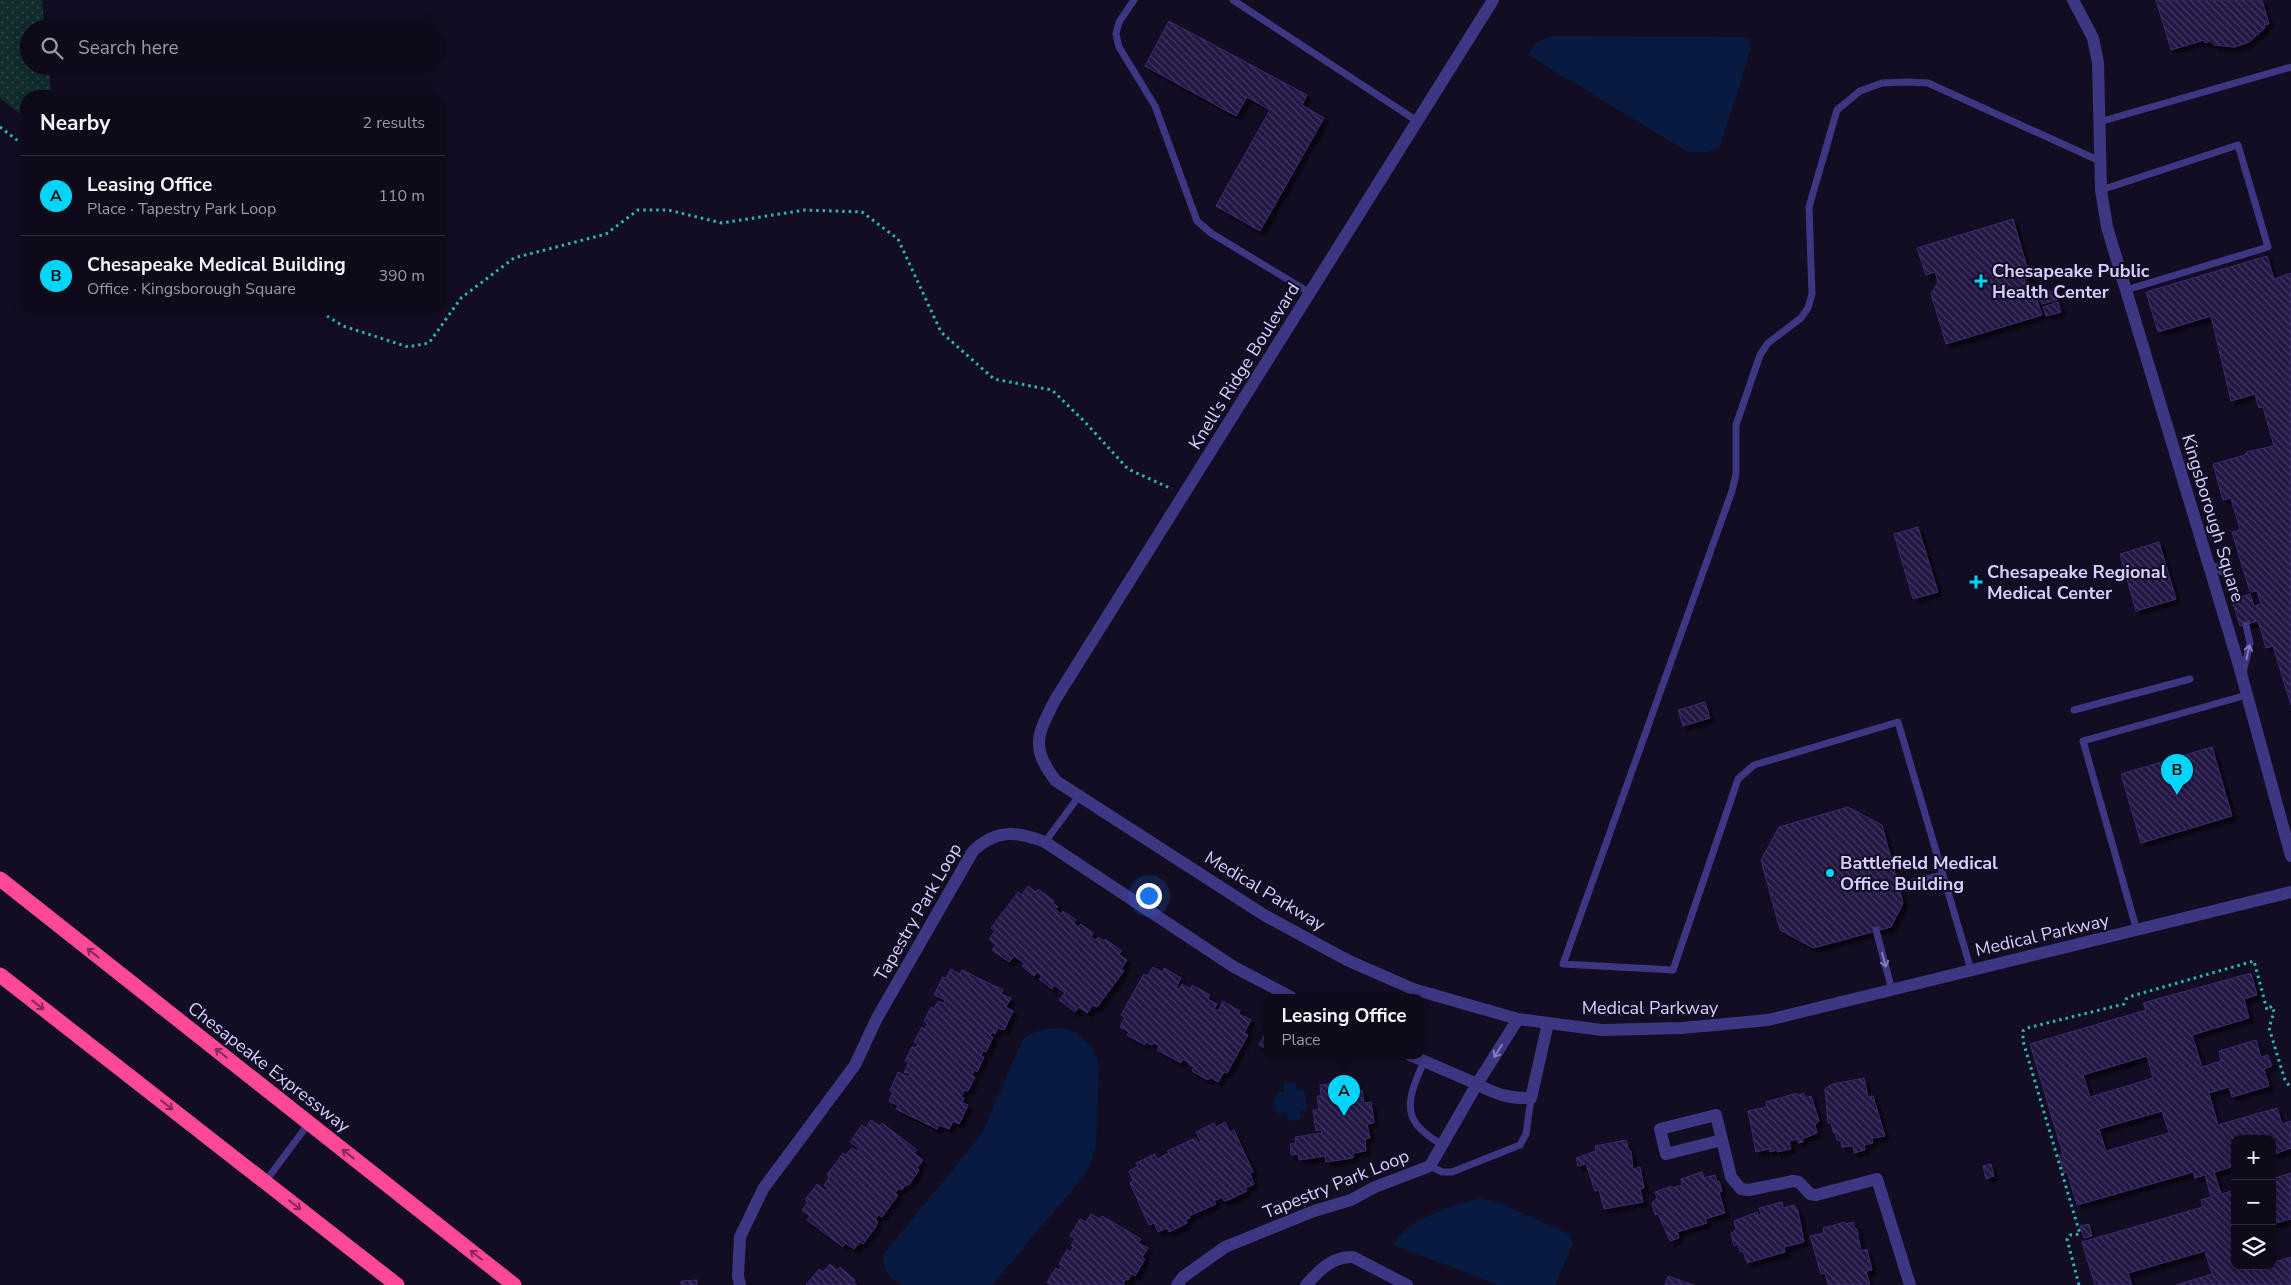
<!DOCTYPE html>
<meta charset="utf-8">
<style>
body{margin:0;font-family:"Nunito Sans",sans-serif;background:#171323;color:#f1f3f6}
.controls{position:absolute;right:15px;bottom:15px;display:grid;overflow:hidden;border-radius:10px;box-shadow:0 2px 12px #0003}
.controls button{width:45px;height:45px;display:grid;place-items:center;padding:0;border:0;border-bottom:1px solid #2e2b39;background:#0e0a1a;color:#f1f3f6;font:25px sans-serif}
.you{position:absolute;left:1148px;top:895px;width:18px;height:18px;margin:-12px;border:4px solid #fff;border-radius:50%;background:#1a73e8;box-shadow:0 0 0 8px #1a73e833}
.badge{display:grid;place-items:center;width:32px;height:32px;border-radius:50%;background:#00d4f9;color:#111;font-size:16px;font-weight:700}
.pin{position:absolute;translate:-50% -41px;filter:drop-shadow(0 1px 2px #0008)}
.pin::after{content:'';position:absolute;top:26px;width:18px;height:15px;background:inherit;clip-path:polygon(0 0,100% 0,50% 100%)}
.popup{position:absolute;left:1264px;top:994px;width:160px;height:65px;box-sizing:border-box;display:grid;place-content:center;border-radius:10px;background:#0e0a1a;filter:drop-shadow(0 1px 4px #0005);font-size:16px;white-space:nowrap;color:#9b9aa2}
.popup b{font-size:19px;color:#f1f3f6}
.popup::after{content:'';position:absolute;left:50%;top:100%;margin-left:-10px;border:10px solid transparent;border-top-color:#0e0a1a}
.list{margin:0;padding:0;list-style:none}
h2{display:flex;justify-content:space-between;align-items:center;height:65px;margin:0;padding:0 20px;font-size:21px}
h2 small{font-size:16px;font-weight:400;color:#9b9aa2}
.list li{display:grid;grid-template-columns:32px 1fr auto;gap:15px;align-items:center;box-sizing:border-box;height:80px;padding:0 20px;border-top:1px solid #2e2b39}
.list b{display:block;font-size:19px;white-space:nowrap}
.list p{margin:0;font-size:16px;white-space:nowrap;color:#9b9aa2}
.list em{font-size:16px;font-style:normal;color:#9b9aa2}
.icon{flex:none;width:28px;height:28px;fill:none;stroke:currentColor;stroke-width:2;stroke-linecap:round;stroke-linejoin:round}
.map{position:relative;flex:none;width:2291px;height:1285px;overflow:hidden}
.search{position:absolute;background:#0e0a1a;box-shadow:0 2px 12px #0003;left:20px;top:20px;width:425px;height:55px;display:flex;align-items:center;gap:12px;box-sizing:border-box;padding:0 18px;border-radius:28px;color:#9b9aa2;font-size:19px}
.panel{position:absolute;background:#0e0a1a;box-shadow:0 2px 12px #0003;left:20px;top:90px;width:425px;height:225px;border-radius:20px}
.map>svg:first-child{display:block}
.grass{fill:url(#grass-dots)}
.water{fill:#081a40}
.building{fill:url(#building-back-hatch);stroke:#3b2971;fill-rule:evenodd;filter:url(#shadow)}
.lines{fill:none;stroke-linecap:round;stroke-linejoin:round}
.path{stroke:#2ab7b6;stroke-width:3;stroke-dasharray:2.5 4;stroke-linecap:butt}
.service{stroke:#3d3683;stroke-width:7}
.minor{stroke:#3d3683;stroke-width:12}
.tertiary{stroke:#3d3683;stroke-width:12}
.motorway{stroke:#ff4997;stroke-width:15}
.oneway{stroke:#827abb}
.oneway2{stroke:#882b5c}
.poi-dot{fill:#00d4f9;stroke:#120d22;stroke-width:2}
.labels{text-anchor:middle;stroke-width:4;stroke-linejoin:round;paint-order:stroke}
.poi-label{font-size:18px;font-weight:bold;fill:#d6ceff;stroke:#120d22;text-anchor:start}
.street-label{font-size:18px;fill:#d6ceff;stroke:#120d22}
</style>
<div class="map">
<svg width="2291" height="1285" viewBox="0 0 2291 1285">
<defs>
<pattern id="grass-dots" width="8" height="8" patternUnits="userSpaceOnUse" patternTransform="scale(1.25)"><rect width="8" height="8" fill="#102c2d"/><path d="M2 2h.1M6 6h.1" fill="none" stroke="#32494c" stroke-width="1.8" stroke-linecap="round"/></pattern>
<pattern id="building-back-hatch" width="6" height="6" patternUnits="userSpaceOnUse" patternTransform="scale(1.25)"><rect width="6" height="6" fill="#231844"/><path d="M-1 5l2 2M0 0l6 6M5-1l2 2" fill="none" stroke="#423860"/></pattern>
<filter id="shadow"><feDropShadow dx="4.5" dy="4.5" stdDeviation="1" flood-color="#0009"/></filter>
</defs>
<rect width="100%" height="100%" fill="#120d22"/>
<path class="grass" d="M 0,0 L 42,0 L 45,29 L 29,29 L 29,66 L 49,66 L 51,96 L 26,96 L 26,119 L 0,98 Z"/>
<path class="water" d="M 1555,36 L 1744,37 L 1749,42 L 1751,49 L 1720,146 L 1708,152 L 1688,152 L 1528,55 C 1535,42 1541,38 1555,36 Z
M 1059,1028 L 1076,1032 L 1090,1044 L 1099,1064 L 1096,1146 L 1090,1165 L 1078,1183 L 992,1285 L 901,1285 C 887,1276 883,1271 883,1255 L 981,1135 L 1022,1041 C 1033,1030 1044,1029 1059,1028 Z
M 1296,1082 L 1297,1090 L 1304,1089 L 1307,1110 L 1300,1111 L 1301,1119 L 1288,1121 L 1287,1113 L 1279,1114 L 1275,1109 L 1274,1102 L 1277,1092 L 1284,1092 L 1283,1083 Z
M 1481,1198 L 1500,1203 L 1569,1234 L 1573,1244 L 1555,1285 L 1498,1285 L 1394,1245 C 1400,1221 1459,1203 1481,1198 Z"/>
<path class="building" d="M 2156,0 L 2262,0 L 2269,24 L 2264,25 L 2265,28 L 2249,42 L 2235,47 L 2214,45 L 2210,41 L 2205,43 L 2204,40 L 2171,50 Z
M 1169,21 L 1307,95 L 1302,105 L 1324,118 L 1260,231 L 1216,206 L 1270,110 L 1247,97 L 1236,116 L 1145,66 Z
M 2013,219 L 2030,278 L 2024,279 L 2026,284 L 2033,288 L 2042,315 L 1946,344 L 1931,294 L 1938,282 L 1935,272 L 1926,275 L 1917,248 Z
M 2267,256 L 2274,279 L 2291,273 L 2291,705 L 2273,646 L 2266,648 L 2258,621 L 2240,626 L 2232,600 L 2250,594 L 2254,606 L 2261,604 L 2257,591 L 2250,592 L 2232,532 L 2240,530 L 2231,498 L 2223,500 L 2213,464 L 2245,455 L 2246,452 L 2274,446 L 2263,407 L 2259,408 L 2255,394 L 2231,401 L 2211,316 L 2158,332 L 2146,292 Z
M 2054,290 L 2057,300 L 2042,304 L 2039,295 Z
M 2058,302 L 2061,312 L 2046,316 L 2043,307 Z
M 1918,527 L 1938,592 L 1913,599 L 1894,534 Z
M 2159,542 L 2176,599 L 2136,611 L 2120,554 Z
M 1705,702 L 1710,718 L 1683,726 L 1678,710 Z
M 2212,747 L 2232,816 L 2141,843 L 2121,774 Z
M 1848,807 L 1882,825 L 1903,903 L 1891,927 L 1813,948 L 1780,930 L 1761,860 L 1779,827 Z
M 1028,886 L 1036,892 L 1038,889 L 1054,901 L 1053,903 L 1058,907 L 1055,909 L 1061,914 L 1063,911 L 1076,920 L 1074,923 L 1078,927 L 1081,924 L 1093,933 L 1091,937 L 1095,940 L 1098,937 L 1104,941 L 1105,939 L 1122,951 L 1119,954 L 1127,960 L 1121,969 L 1124,971 L 1097,1007 L 1093,1005 L 1087,1013 L 1079,1007 L 1075,1012 L 1059,1000 L 1065,993 L 1054,985 L 1052,989 L 1039,979 L 1042,976 L 1037,972 L 1034,976 L 1022,966 L 1024,963 L 1014,956 L 1009,962 L 992,950 L 996,945 L 989,939 L 995,931 L 991,928 L 1018,892 L 1022,895 Z
M 1153,967 L 1162,972 L 1164,968 L 1181,978 L 1176,988 L 1179,989 L 1182,984 L 1190,989 L 1192,985 L 1210,995 L 1208,999 L 1217,1004 L 1214,1009 L 1218,1011 L 1223,1001 L 1240,1011 L 1239,1014 L 1251,1020 L 1244,1033 L 1248,1035 L 1227,1073 L 1224,1072 L 1218,1082 L 1210,1077 L 1208,1080 L 1192,1071 L 1194,1067 L 1188,1064 L 1189,1063 L 1183,1059 L 1181,1063 L 1157,1050 L 1159,1046 L 1154,1043 L 1152,1045 L 1146,1042 L 1145,1045 L 1127,1035 L 1129,1032 L 1120,1027 L 1125,1017 L 1121,1015 L 1144,974 L 1147,976 Z
M 951,969 L 960,974 L 962,970 L 1003,990 L 1001,994 L 1011,998 L 1006,1007 L 1013,1011 L 1004,1030 L 998,1028 L 995,1034 L 992,1032 L 990,1036 L 993,1037 L 986,1052 L 983,1051 L 981,1056 L 984,1057 L 977,1072 L 974,1070 L 972,1075 L 975,1077 L 968,1091 L 965,1090 L 961,1097 L 964,1098 L 962,1103 L 968,1105 L 959,1124 L 953,1121 L 949,1129 L 939,1125 L 937,1129 L 896,1109 L 898,1106 L 889,1101 L 893,1092 L 890,1091 L 898,1072 L 908,1077 L 910,1074 L 904,1072 L 909,1062 L 905,1061 L 912,1047 L 916,1048 L 918,1044 L 914,1042 L 922,1027 L 925,1029 L 928,1024 L 924,1022 L 931,1007 L 934,1009 L 938,1001 L 943,1003 L 945,1000 L 934,995 L 943,977 L 946,978 Z
M 2251,973 L 2257,995 L 2244,999 L 2249,1018 L 2192,1035 L 2202,1067 L 2221,1061 L 2219,1051 L 2256,1040 L 2261,1057 L 2268,1055 L 2272,1066 L 2264,1069 L 2269,1086 L 2232,1097 L 2229,1087 L 2209,1093 L 2218,1125 L 2277,1108 L 2282,1124 L 2291,1121 L 2291,1148 L 2272,1155 L 2272,1139 L 2235,1139 L 2235,1166 L 2214,1172 L 2221,1194 L 2235,1190 L 2235,1266 L 2272,1266 L 2272,1263 L 2291,1257 L 2291,1285 L 2176,1285 L 2212,1274 L 2205,1251 L 2128,1273 L 2132,1285 L 2095,1285 L 2082,1242 L 2203,1207 L 2201,1200 L 2211,1197 L 2205,1175 L 2195,1178 L 2193,1172 L 2077,1205 L 2067,1172 L 2064,1173 L 2059,1155 L 2063,1154 L 2030,1044 L 2146,1010 L 2143,1003 ZM 2147,1056 L 2153,1078 L 2090,1097 L 2083,1075 ZM 2162,1111 L 2169,1133 L 2106,1151 L 2099,1129 Z
M 1267,1030 L 1268,1030 L 1268,1050 L 1259,1045 Z
M 1864,1078 L 1868,1097 L 1873,1096 L 1885,1136 L 1872,1138 L 1873,1143 L 1864,1145 L 1865,1150 L 1854,1153 L 1853,1146 L 1842,1147 L 1841,1141 L 1837,1140 L 1835,1132 L 1833,1132 L 1831,1122 L 1828,1123 L 1825,1089 L 1832,1084 Z
M 1356,1080 L 1358,1091 L 1362,1090 L 1364,1103 L 1371,1102 L 1374,1123 L 1367,1124 L 1370,1138 L 1365,1139 L 1366,1151 L 1353,1153 L 1353,1158 L 1326,1162 L 1325,1156 L 1299,1160 L 1298,1154 L 1291,1155 L 1290,1144 L 1296,1143 L 1295,1137 L 1322,1133 L 1321,1130 L 1316,1131 L 1313,1110 L 1319,1109 L 1317,1096 L 1321,1096 L 1320,1085 Z
M 1797,1093 L 1797,1095 L 1804,1093 L 1805,1098 L 1811,1096 L 1819,1121 L 1815,1125 L 1817,1133 L 1802,1139 L 1803,1142 L 1798,1143 L 1797,1139 L 1789,1141 L 1791,1149 L 1777,1152 L 1777,1150 L 1770,1152 L 1769,1149 L 1756,1152 L 1748,1111 L 1767,1107 L 1766,1102 Z
M 871,1120 L 880,1126 L 882,1123 L 917,1150 L 914,1153 L 923,1160 L 917,1168 L 919,1170 L 908,1186 L 906,1184 L 902,1190 L 899,1188 L 895,1193 L 898,1195 L 882,1217 L 879,1215 L 875,1219 L 878,1222 L 875,1228 L 863,1244 L 860,1242 L 854,1249 L 845,1243 L 843,1247 L 807,1220 L 810,1216 L 802,1210 L 808,1202 L 805,1200 L 817,1184 L 826,1191 L 828,1188 L 824,1185 L 829,1177 L 827,1175 L 843,1153 L 846,1155 L 852,1148 L 857,1151 L 859,1148 L 850,1142 L 862,1125 L 865,1128 Z
M 1225,1122 L 1230,1132 L 1234,1130 L 1253,1172 L 1250,1174 L 1254,1184 L 1245,1188 L 1247,1191 L 1228,1200 L 1224,1201 L 1222,1197 L 1214,1201 L 1216,1204 L 1189,1216 L 1190,1218 L 1185,1220 L 1187,1223 L 1169,1232 L 1167,1228 L 1158,1232 L 1154,1223 L 1149,1225 L 1130,1183 L 1133,1181 L 1129,1171 L 1138,1166 L 1136,1163 L 1155,1154 L 1157,1159 L 1169,1153 L 1167,1151 L 1195,1138 L 1198,1143 L 1201,1142 L 1196,1132 L 1214,1123 L 1216,1127 Z
M 1626,1140 L 1629,1151 L 1631,1151 L 1633,1169 L 1640,1167 L 1644,1188 L 1640,1189 L 1643,1202 L 1604,1209 L 1599,1190 L 1595,1191 L 1586,1164 L 1578,1166 L 1576,1158 L 1596,1151 L 1595,1146 Z
M 1991,1164 L 1994,1176 L 1986,1179 L 1983,1166 Z
M 1702,1172 L 1704,1178 L 1715,1175 L 1717,1182 L 1719,1181 L 1722,1191 L 1719,1192 L 1725,1213 L 1705,1219 L 1707,1223 L 1677,1232 L 1679,1238 L 1670,1241 L 1658,1214 L 1655,1215 L 1652,1203 L 1657,1198 L 1655,1192 L 1671,1186 L 1672,1188 L 1682,1185 L 1681,1179 Z
M 2291,1173 L 2291,1219 L 2272,1224 L 2272,1179 Z
M 1782,1202 L 1783,1208 L 1794,1205 L 1798,1211 L 1804,1242 L 1784,1247 L 1785,1252 L 1747,1263 L 1743,1251 L 1740,1252 L 1738,1244 L 1734,1246 L 1731,1233 L 1736,1230 L 1734,1221 L 1757,1212 L 1758,1215 L 1761,1214 L 1759,1208 Z
M 1091,1214 L 1100,1219 L 1102,1216 L 1141,1239 L 1138,1243 L 1148,1248 L 1142,1257 L 1145,1259 L 1135,1276 L 1132,1274 L 1128,1280 L 1126,1279 L 1123,1284 L 1125,1285 L 1050,1285 L 1047,1282 L 1056,1268 L 1059,1270 L 1062,1266 L 1059,1264 L 1067,1250 L 1071,1252 L 1073,1247 L 1071,1245 L 1075,1239 L 1070,1236 L 1080,1219 L 1086,1222 Z
M 1845,1222 L 1845,1224 L 1853,1222 L 1855,1229 L 1857,1229 L 1861,1251 L 1867,1249 L 1872,1270 L 1866,1271 L 1870,1284 L 1828,1285 L 1825,1273 L 1821,1274 L 1810,1236 L 1824,1233 L 1823,1228 Z
M 2089,1224 L 2092,1236 L 2084,1238 L 2080,1226 Z
M 830,1264 L 837,1270 L 840,1267 L 855,1280 L 854,1282 L 857,1285 L 806,1285 L 819,1269 L 823,1272 Z
M 1668,1276 L 1694,1285 L 1665,1285 Z
M 697,1280 L 697,1285 L 681,1285 L 681,1281 Z"/>
<g class="lines">
<path class="path" d="M 0,127 L 26,147
M 316,309 L 343,326 L 408,347 L 429,343 L 461,298 L 514,258 L 606,234 L 638,210 L 668,210 L 722,223 L 805,210 L 862,212 L 898,239 L 941,332 L 994,379 L 1052,390 L 1084,421 L 1128,469 L 1172,489
M 2079,1285 L 2067,1239 L 2070,1235 L 2080,1234 L 2023,1041 L 2023,1031 L 2027,1028 L 2124,1004 L 2126,999 L 2132,996 L 2254,961 L 2267,1010 L 2272,1006 L 2274,1012 L 2269,1028 L 2285,1080 L 2291,1088"/>
<path class="service" d="M 1134,0 L 1119,22 L 1116,34 L 1119,47 L 1155,106 L 1197,221 L 1211,233 L 1310,293
M 1233,0 L 1417,121
M 2099,122 L 2291,67
M 2101,190 L 2238,145 L 2268,247 L 2126,290
M 2209,563 L 2227,575 L 2237,598
M 2243,673 L 2250,643 L 2246,625
M 2074,710 L 2190,679
M 1045,842 L 1079,796
M 1898,886 L 1943,875
M 1876,930 L 1892,990
M 2137,931 L 2083,741 L 2247,695
M 1971,970 L 1898,722 L 1754,765 L 1738,779 L 1673,970 L 1563,964 L 1732,491 L 1736,474 L 1736,425 L 1760,355 L 1768,343 L 1801,318 L 1808,308 L 1812,294 L 1809,207 L 1837,110 L 1860,91 L 1882,83 L 1907,82 L 1928,83 L 2100,161
M 1424,1061 C 1417,1079 1403,1103 1415,1122 C 1420,1131 1433,1139 1442,1145
M 1430,1166 L 1442,1172 L 1452,1172 L 1520,1145 L 1526,1134 L 1531,1098
M 265,1182 L 309,1123"/>
<path class="minor" d="M 2073,0 L 2093,38 L 2098,63 L 2101,190 L 2107,227 L 2238,662 L 2291,856
M 1518,1019 L 1477,1084 C 1495,1094 1510,1099 1531,1098 L 1548,1023
M 1722,1140 L 1666,1154 L 1660,1129 L 1716,1115 L 1731,1177 L 1741,1189 L 1749,1190 L 1793,1181 L 1799,1182 L 1810,1194 L 1816,1195 L 1877,1179 L 1910,1285
M 740,1285 L 738,1276 L 740,1237 L 763,1189 L 855,1065 L 877,1018 L 973,851 C 996,829 1017,831 1045,842 L 1234,967 L 1291,997
M 1177,1285 L 1183,1277 L 1225,1247 L 1314,1211 L 1351,1200 L 1375,1187 L 1430,1166 L 1477,1084 L 1410,1055
M 1306,1285 C 1319,1271 1332,1256 1353,1257 L 1407,1285"/>
<path class="tertiary" d="M 1493,0 L 1055,700 C 1037,735 1030,748 1056,781 L 1264,915 L 1347,960 L 1413,989 L 1518,1019 L 1602,1030 L 1682,1028 L 1768,1020 L 2291,892"/>
<path class="motorway" d="M 0,879 L 514,1285
M 0,975 L 397,1285"/>
</g>
<defs><path id="oneway-shaft" d="M-6 0H5M1.5-3L5.5 0L1.5 3" fill="none" stroke-width="1.6" stroke-linecap="round" stroke-linejoin="round" transform="scale(1.25)"/></defs>
<g class="oneway">
<use href="#oneway-shaft" transform="translate(2248 652) rotate(-78)"/>
<use href="#oneway-shaft" transform="translate(1884 960) rotate(75)"/>
<use href="#oneway-shaft" transform="translate(1498 1051) rotate(122)"/>
</g>
<g class="oneway2">
<use href="#oneway-shaft" transform="translate(93 953) rotate(-142)"/>
<use href="#oneway-shaft" transform="translate(38 1005) rotate(38)"/>
<use href="#oneway-shaft" transform="translate(221 1053) rotate(-142)"/>
<use href="#oneway-shaft" transform="translate(167 1105) rotate(38)"/>
<use href="#oneway-shaft" transform="translate(348 1154) rotate(-142)"/>
<use href="#oneway-shaft" transform="translate(295 1205) rotate(38)"/>
<use href="#oneway-shaft" transform="translate(476 1255) rotate(-142)"/>
</g>
<g class="poi-dot">
<path d="M1978.5 273.5h5v5h5v5h-5v5h-5v-5h-5v-5h5z"/>
<path d="M1973.5 574.5h5v5h5v5h-5v5h-5v-5h-5v-5h5z"/>
<circle cx="1830" cy="873" r="5"/>
</g>
<g class="labels">
<g class="poi-label">
<text x="1992" y="277">Chesapeake Public<tspan x="1992" dy="21">Health Center</tspan></text>
<text x="1987" y="578">Chesapeake Regional<tspan x="1987" dy="21">Medical Center</tspan></text>
<text x="1840" y="869">Battlefield Medical<tspan x="1840" dy="21">Office Building</tspan></text>
</g>
<g class="street-label">
<text transform="translate(1244 366) rotate(-58)" y="6">Knell's Ridge Boulevard</text>
<text transform="translate(2213 518) rotate(73)" y="6">Kingsborough Square</text>
<text transform="translate(1265 891) rotate(31)" y="6">Medical Parkway</text>
<text transform="translate(918 912) rotate(-60)" y="6">Tapestry Park Loop</text>
<text transform="translate(2042 935) rotate(-13)" y="6">Medical Parkway</text>
<text x="1650" y="1014">Medical Parkway</text>
<text transform="translate(269 1067) rotate(38)" y="6">Chesapeake Expressway</text>
<text transform="translate(1336 1184) rotate(-22)" y="6">Tapestry Park Loop</text>
</g>
</g>
</svg>
<div class="controls">
<button>+</button>
<button>−</button>
<button><svg class="icon" aria-label="layers" viewBox="0 0 24 24"><path d="M12 4l9 5-9 5-9-5zM3 14l9 5 9-5"/></svg></button>
</div>
<div class="you"></div>
<div class="pin badge" style="left:1344px;top:1116px">A</div>
<div class="popup"><b>Leasing Office</b>Place</div>
<div class="pin badge" style="left:2177px;top:795px">B</div>
<div class="search"><svg class="icon" aria-label="search" viewBox="0 0 24 24"><circle cx="10" cy="10" r="6"/><path d="M15 15l6 6"/></svg>Search here</div>
<section class="panel">
<h2>Nearby<small>2 results</small></h2>
<ul class="list">
<li><span class="badge">A</span><div><b>Leasing Office</b><p>Place · Tapestry Park Loop</p></div><em>110 m</em></li>
<li><span class="badge">B</span><div><b>Chesapeake Medical Building</b><p>Office · Kingsborough Square</p></div><em>390 m</em></li>
</ul>
</section>
</div>
